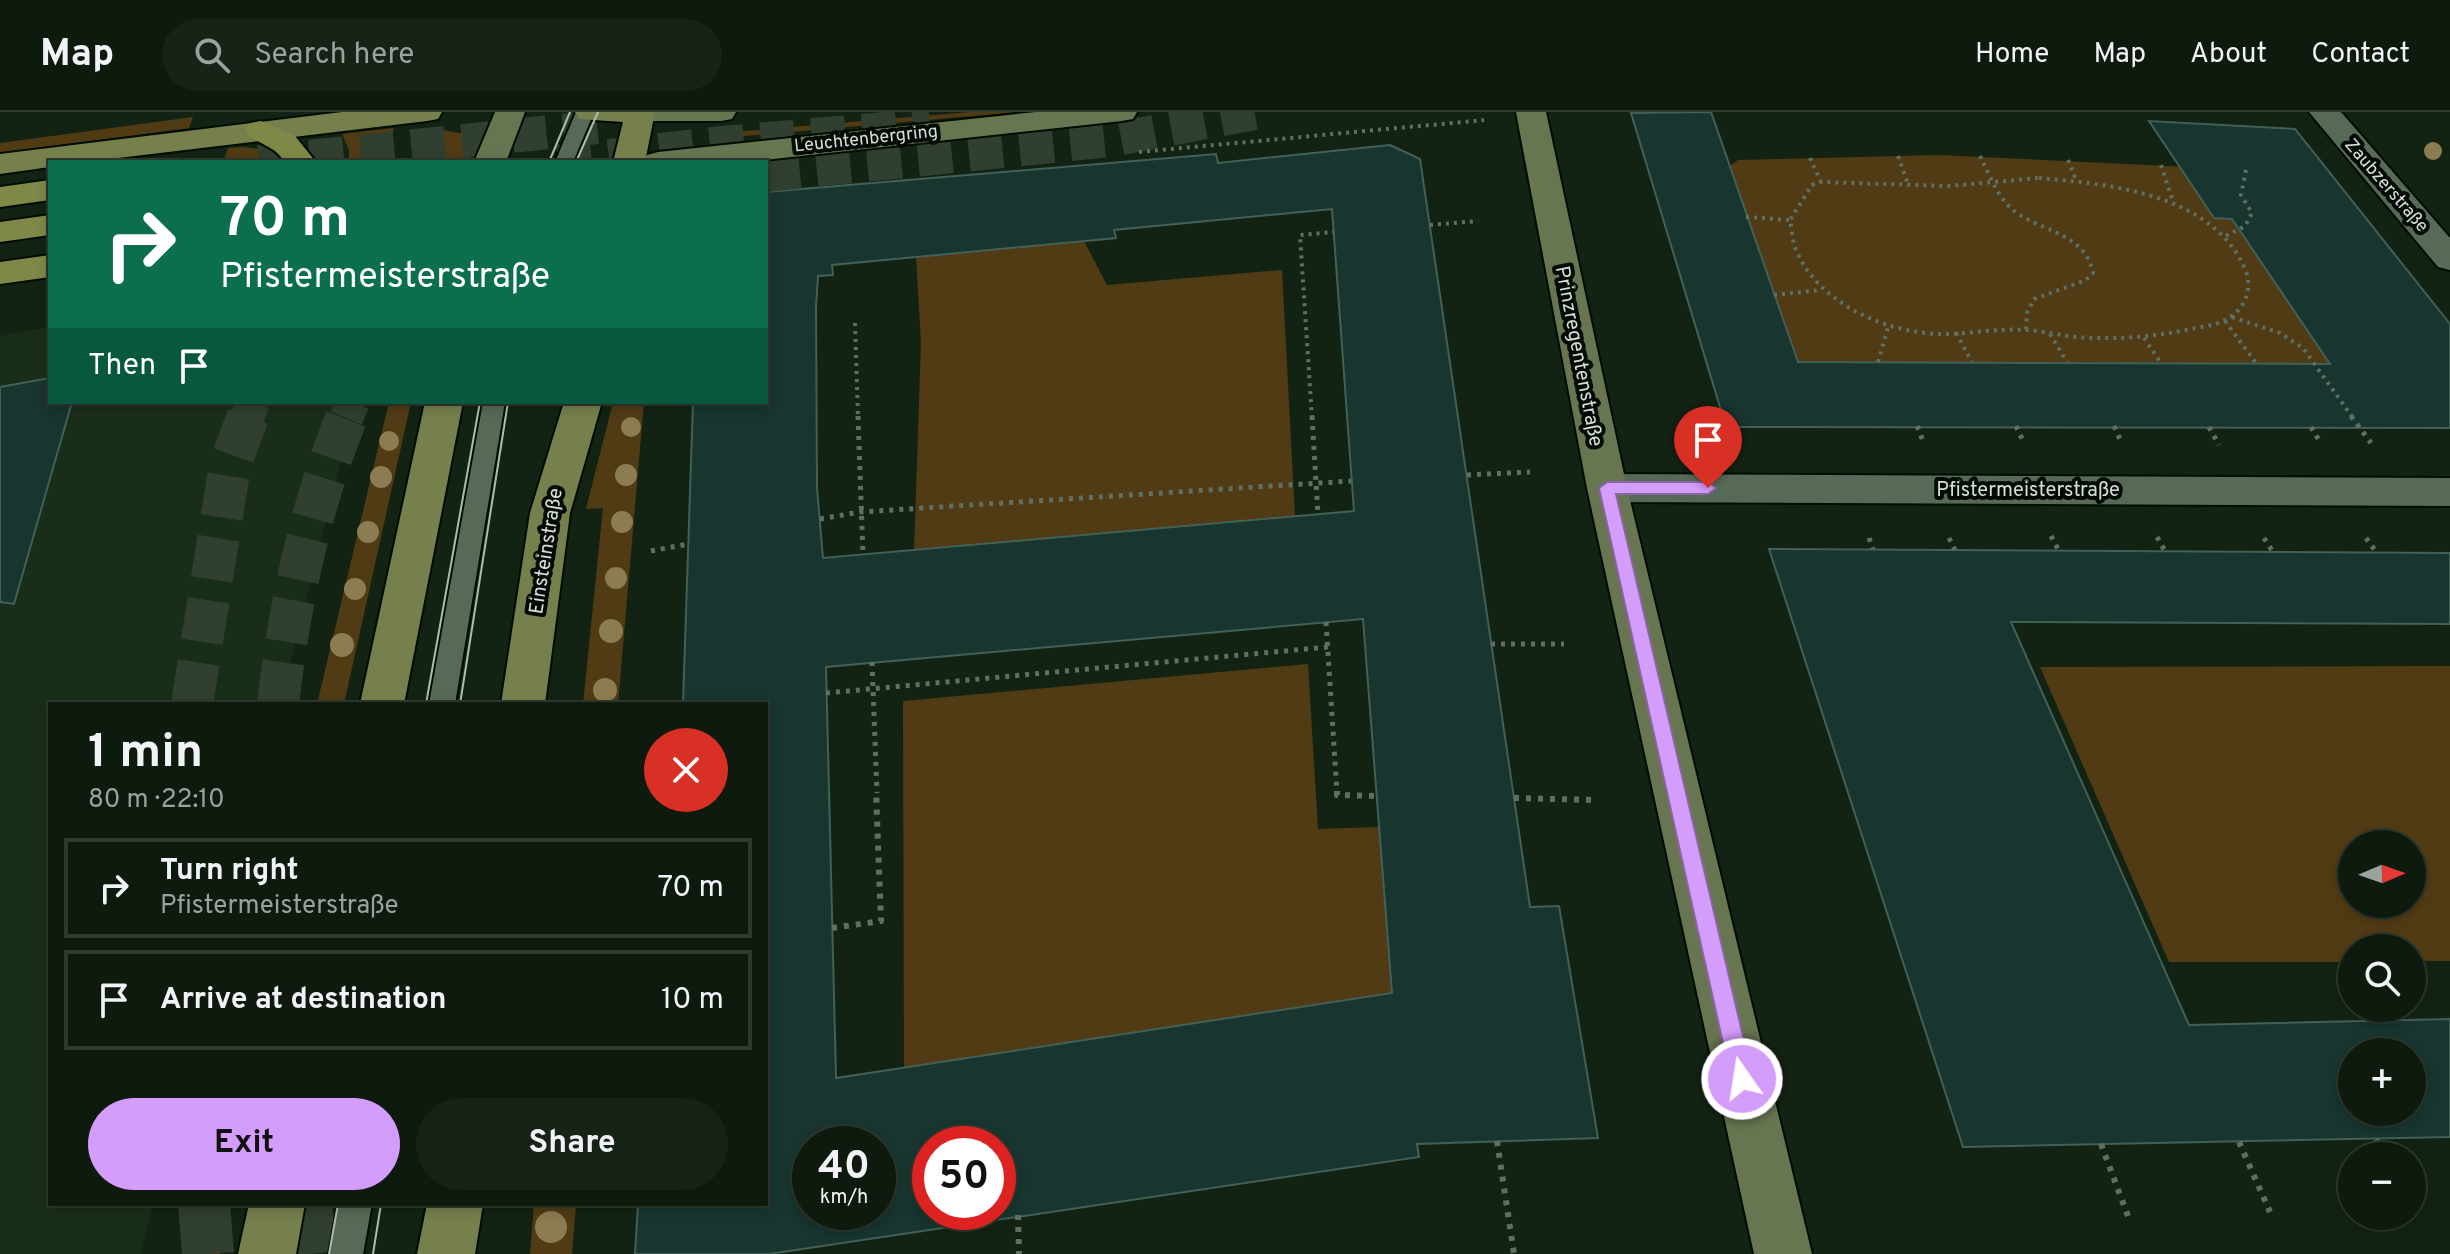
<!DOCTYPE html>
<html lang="en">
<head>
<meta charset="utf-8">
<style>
  body { margin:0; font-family:Overpass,sans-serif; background:#172317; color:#f1f3f6; height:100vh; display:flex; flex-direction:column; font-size:30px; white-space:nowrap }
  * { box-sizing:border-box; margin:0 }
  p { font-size:26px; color:#9ba19e }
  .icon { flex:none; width:44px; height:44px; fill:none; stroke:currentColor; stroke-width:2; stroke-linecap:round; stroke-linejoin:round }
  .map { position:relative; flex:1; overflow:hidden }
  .panel { position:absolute; left:48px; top:590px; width:720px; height:504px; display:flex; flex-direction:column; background:#0e1a0e; border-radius:0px; box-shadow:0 4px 12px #0003,0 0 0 2px #2e382e }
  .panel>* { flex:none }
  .top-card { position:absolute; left:48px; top:48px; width:720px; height:244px; border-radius:0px; box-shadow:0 4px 12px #0003,0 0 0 2px #2e382e; background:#0b6e4f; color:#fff; overflow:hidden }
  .needle { width:52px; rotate:88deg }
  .tools { position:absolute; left:2338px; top:718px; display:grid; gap:16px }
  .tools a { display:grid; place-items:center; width:88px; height:88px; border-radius:50%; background:#0e1a0e; box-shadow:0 4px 12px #0003,0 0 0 2px #2e382e; font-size:40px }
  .speed { position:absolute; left:792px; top:1014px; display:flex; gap:16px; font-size:40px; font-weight:700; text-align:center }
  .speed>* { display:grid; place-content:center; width:104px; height:104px; border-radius:50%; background:#0e1a0e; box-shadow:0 4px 12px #0003,0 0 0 2px #2e382e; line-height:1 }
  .speed small { font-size:20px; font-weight:400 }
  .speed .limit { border:12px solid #d22; background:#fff; color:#111 }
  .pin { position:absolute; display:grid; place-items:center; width:68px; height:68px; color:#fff; margin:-82px -34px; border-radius:50% 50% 50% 0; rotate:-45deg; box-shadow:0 0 8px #0007 }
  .pin .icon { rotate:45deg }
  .me { position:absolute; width:88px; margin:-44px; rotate:347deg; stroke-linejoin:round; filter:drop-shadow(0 0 6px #0008) }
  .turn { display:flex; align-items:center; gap:28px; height:168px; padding:0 40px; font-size:36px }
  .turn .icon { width:104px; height:104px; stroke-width:2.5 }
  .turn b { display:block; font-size:56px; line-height:68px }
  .then { display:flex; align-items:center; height:76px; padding:0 40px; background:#0003; gap:16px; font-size:30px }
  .round { display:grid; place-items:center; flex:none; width:84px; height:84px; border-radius:42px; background:#172317 }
  .overview { display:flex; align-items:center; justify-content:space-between; height:136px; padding:0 40px }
  h1 { font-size:48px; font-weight:700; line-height:60px }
  .button { display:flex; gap:16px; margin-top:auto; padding:16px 40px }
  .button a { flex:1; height:92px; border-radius:48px; background:#d49cfb; color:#111; font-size:32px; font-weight:700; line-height:92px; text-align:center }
  .button a+a { background:#172317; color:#f1f3f6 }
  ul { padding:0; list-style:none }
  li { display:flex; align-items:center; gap:24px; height:100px; margin:0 16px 12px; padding:0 24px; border:4px solid #2e382e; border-radius:0px }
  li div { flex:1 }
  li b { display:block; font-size:30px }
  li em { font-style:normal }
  header { display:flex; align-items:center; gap:48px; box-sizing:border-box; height:112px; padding:0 40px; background:#0e1a0e; border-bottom:2px solid #2e382e }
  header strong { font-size:38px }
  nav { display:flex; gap:44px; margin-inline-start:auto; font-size:28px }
  .search { width:560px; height:72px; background:#172317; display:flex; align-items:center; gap:20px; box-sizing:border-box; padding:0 28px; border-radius:44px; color:#9ba19e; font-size:30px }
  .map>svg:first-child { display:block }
  .built { fill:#192e19 }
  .green { fill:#513b14; fill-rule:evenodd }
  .building { fill:#18352f; stroke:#426058; stroke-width:2; fill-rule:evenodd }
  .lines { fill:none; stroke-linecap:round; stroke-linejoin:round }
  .trunk-tunnel-far2 { stroke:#303f30; stroke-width:34; stroke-dasharray:34 17; stroke-linecap:butt }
  .trunk-tunnel-far1 { stroke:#303f30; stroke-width:42; stroke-dasharray:42 21; stroke-linecap:butt }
  .trunk-tunnel { stroke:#303f30; stroke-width:52; stroke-dasharray:52 26; stroke-linecap:butt }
  .service-casing { stroke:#010c02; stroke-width:4 }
  .minor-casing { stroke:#010c02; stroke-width:4 }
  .secondary-casing { stroke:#010c02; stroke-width:4 }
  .primary-casing { stroke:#010c02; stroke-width:4 }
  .trunk-casing { stroke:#010c02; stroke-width:4 }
  .path-far2 { stroke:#616f61; stroke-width:4; stroke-dasharray:3 5; stroke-linecap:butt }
  .path-far1 { stroke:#616f61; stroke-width:5; stroke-dasharray:4 6; stroke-linecap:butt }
  .path { stroke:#616f61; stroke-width:6; stroke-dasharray:5 7; stroke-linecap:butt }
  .service { fill:#576a57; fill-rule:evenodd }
  .minor { fill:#576a57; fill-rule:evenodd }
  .secondary { fill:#677551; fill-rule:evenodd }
  .primary { fill:#76804c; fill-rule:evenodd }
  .trunk { fill:#808848; fill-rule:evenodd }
  .tram { stroke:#afbbaf; stroke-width:2 }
  .tree { fill:#8c7c51 }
  .route { fill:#d49cfb; stroke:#8a65a3; stroke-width:2 }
  .labels { text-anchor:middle; stroke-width:8; stroke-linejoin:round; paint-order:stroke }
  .far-street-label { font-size:18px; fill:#d5e0d5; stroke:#040a05 }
  .street-label { font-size:20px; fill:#d5e0d5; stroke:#040a05 }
</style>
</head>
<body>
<header>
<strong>Map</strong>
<div class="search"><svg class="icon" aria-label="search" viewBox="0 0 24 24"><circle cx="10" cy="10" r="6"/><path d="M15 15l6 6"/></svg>Search here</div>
<nav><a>Home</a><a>Map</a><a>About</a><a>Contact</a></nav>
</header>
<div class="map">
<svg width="2450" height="1142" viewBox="0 0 2450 1142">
  <rect width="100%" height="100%" fill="#132313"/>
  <polygon class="built" points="50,215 50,290 356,290 280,592 50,592 50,1092 153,1092 141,1142 0,1142 0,224"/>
  <g class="green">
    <polygon points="970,0 1018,0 721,26 722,21"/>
    <polygon points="193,5 189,16 0,41 0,31"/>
    <polygon points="394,16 384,50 349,50 349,38 342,22"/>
    <polygon points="438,17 474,24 475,34 468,50 426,50"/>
    <polygon points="242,35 268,38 284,50 223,50 228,36"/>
    <polygon points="1939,43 2252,58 2416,281 2326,282 2305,252 1798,250 1727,56 1738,48"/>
    <polygon points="1084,129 1107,173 1282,158 1295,405 914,439 921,231 916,145"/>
    <polygon points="389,290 411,290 344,592 317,592"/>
    <polygon points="613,290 644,290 618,592 583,592 603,396 586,397"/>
    <polygon points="1308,552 1318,717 1379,715 1392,881 904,956 903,589"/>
    <path d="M2450,554V849H2412V836H2352V850H2169L2040,555ZM2352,732H2412V792H2352Z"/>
    <polygon points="199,1092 231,1092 220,1142 187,1142"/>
    <polygon points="534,1092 576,1092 572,1142 530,1142"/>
  </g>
  <g class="building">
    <polygon points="1711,0 1798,250 2330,252 2232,107 2214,106 2149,9 2295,17 2450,212 2450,316 1726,315 1631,1"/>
    <path d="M1390,33L1420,47L1530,795L1559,794L1598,1026L1417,1032L1419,1045L769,1142H635L638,1092H766V592H683L693,290H766V80L1216,42L1218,51ZM1332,97L1354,399L823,446L817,376L816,195L818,164L833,163L832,153L1116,126L1114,118ZM1363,507L1392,881L836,966L826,555ZM810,1032H878V1100H810ZM930,1032H998V1100H930Z"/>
    <polygon points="50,266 50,290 72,290 14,492 0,490 0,275"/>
    <path d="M1769,437L2450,441V512L2011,510L2189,913L2450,907V1025L1963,1035ZM2352,940H2412V1000H2352Z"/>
  </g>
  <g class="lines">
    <g class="trunk-tunnel-far2">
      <polyline points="259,50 609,14"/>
      <polyline points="558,50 722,31 930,13"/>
      <polyline points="766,63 1111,28 1260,0"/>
      <polyline points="247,306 253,290"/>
      <polyline points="346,306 353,290"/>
    </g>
    <g class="trunk-tunnel-far1">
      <polyline points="192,592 230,353 248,304"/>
      <path d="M278,592C289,495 310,395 347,304"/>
    </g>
    <g class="trunk-tunnel">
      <polyline points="204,1092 208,1142"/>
      <polyline points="306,1092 311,1142"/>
    </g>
    <defs>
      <g id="service">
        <polygon points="576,0 594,0 573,50 555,50"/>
        <polygon points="483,290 505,290 455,592 429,592"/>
        <polygon points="338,1092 372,1092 363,1142 329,1142"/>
      </g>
      <g id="minor">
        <polygon points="2309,0 2341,0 2450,126 2450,158 2438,155"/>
        <polygon points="1607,362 2450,366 2450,394 1607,390 1593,386 1587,376 1593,366"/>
      </g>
      <g id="secondary">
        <polygon points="495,0 525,0 506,50 474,50"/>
        <polygon points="626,0 736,0 732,7 721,9 641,9 630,7"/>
        <polygon points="1036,0 1137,0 1133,7 1122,9 746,50 642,50 647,43 658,40"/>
        <polygon points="1516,0 1546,0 1627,376 1812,1142 1754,1142 1587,376"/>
      </g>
      <g id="primary">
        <polygon points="342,0 442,0 438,7 427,9 85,50 50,50 50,55 0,62 0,42"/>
        <polygon points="575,0 655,0 645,50 613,50 623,10 579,7"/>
        <polygon points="425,290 463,290 404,592 360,592"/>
        <polygon points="564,290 602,290 570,401 545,592 501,592 530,401"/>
        <polygon points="249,1092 305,1092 296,1142 238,1142"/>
        <polygon points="427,1092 483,1092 475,1142 417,1142"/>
      </g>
      <g id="trunk">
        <path d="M261,9L295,24L316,50H284C276,33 255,33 245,18L250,11Z"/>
        <polygon points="50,68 50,88 0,95 0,75"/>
        <polygon points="50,103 50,123 0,130 0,110"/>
        <polygon points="50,143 50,165 0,172 0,150"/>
      </g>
    </defs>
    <use href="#service" class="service-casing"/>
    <use href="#minor" class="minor-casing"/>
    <use href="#secondary" class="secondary-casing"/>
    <use href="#primary" class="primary-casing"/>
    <use href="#trunk" class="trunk-casing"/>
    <g class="path-far2">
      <polyline points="1139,40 1484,8"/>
      <polyline points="1898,44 1908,72"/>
      <path d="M1980,44C1989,62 1997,84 2013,98C2040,120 2085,120 2093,161L2086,168L2034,187L2027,201L2026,218"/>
      <polyline points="1810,46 1821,70"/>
      <polyline points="2068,48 2076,68"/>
      <polyline points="2161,53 2174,92"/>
      <path d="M2039,66C2111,72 2212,82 2245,157C2253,175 2246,195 2230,205C2220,212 2208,214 2196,216C2155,225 2116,228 2075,225C2059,223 2043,219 2027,218C1998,216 1970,222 1941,222C1886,221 1819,192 1796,138C1792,128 1792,118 1790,108L1812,73L1821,70L1948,74Z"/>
      <polyline points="1746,105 1790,108"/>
      <polyline points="1430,113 1478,109"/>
      <polyline points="2226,124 2245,114 2252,101 2241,83 2246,58"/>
      <polyline points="1774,183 1821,178"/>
      <polyline points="2232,205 2280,221 2303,236 2353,306"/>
      <polyline points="2225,209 2256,251"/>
      <polyline points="855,211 858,306"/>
      <polyline points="1956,221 1972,250"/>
      <polyline points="2050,222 2067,250"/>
      <polyline points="2144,226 2161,251"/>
      <polyline points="1878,250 1889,212"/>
      <polyline points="1312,306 1300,123 1334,120"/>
    </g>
    <g class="path-far1">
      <polyline points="858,304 863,443"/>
      <polyline points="1312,304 1318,403"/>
      <polyline points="2351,304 2371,331"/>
      <polyline points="1917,314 1923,329"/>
      <polyline points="2016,314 2024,331"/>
      <polyline points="2114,314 2122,332"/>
      <polyline points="2209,315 2219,333"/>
      <polyline points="2311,315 2320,330"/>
      <polyline points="1467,363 1530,360"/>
      <polyline points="820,407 860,400 1351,369"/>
      <polyline points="2051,424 2059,439"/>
      <polyline points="2157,425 2165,439"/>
      <polyline points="1869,426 1873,437"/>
      <polyline points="1949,426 1955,438"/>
      <polyline points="2264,426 2273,440"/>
      <polyline points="2366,426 2377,441"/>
      <polyline points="651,439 688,432"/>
      <polyline points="1326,510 1337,681"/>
      <polyline points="1491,532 1564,532"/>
      <polyline points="872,550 877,681"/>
      <polyline points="826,581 1328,535"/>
    </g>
    <g class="path">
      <polyline points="1337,679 1337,683 1377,684"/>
      <polyline points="1514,686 1595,688"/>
      <polyline points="832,816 881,809 876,679"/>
      <polyline points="2376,1027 2385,1044"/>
      <polyline points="1497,1029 1514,1142"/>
      <polyline points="2239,1030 2270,1100"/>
      <polyline points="2101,1032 2128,1104"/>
      <polyline points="1018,1103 1019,1142"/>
    </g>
    <use href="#service" class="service"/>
    <use href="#minor" class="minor"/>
    <use href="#secondary" class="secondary"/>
    <use href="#primary" class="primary"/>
    <use href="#trunk" class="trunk"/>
    <g class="tram">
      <polyline points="549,50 570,0"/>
      <polyline points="576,50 598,0"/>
      <polyline points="426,592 480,290"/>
      <polyline points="460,592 508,290"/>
      <polyline points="329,1142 338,1092"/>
      <polyline points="373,1142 381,1092"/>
    </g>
  </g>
  <g class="tree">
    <circle cx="2433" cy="39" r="9"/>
    <circle cx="631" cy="315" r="10"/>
    <circle cx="389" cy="329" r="10"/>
    <circle cx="626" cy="363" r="11"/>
    <circle cx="381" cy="365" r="11"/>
    <circle cx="622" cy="410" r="11"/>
    <circle cx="368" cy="420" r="11"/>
    <circle cx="616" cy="466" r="11"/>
    <circle cx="355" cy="477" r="11"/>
    <circle cx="611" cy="519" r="12"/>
    <circle cx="342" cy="533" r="12"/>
    <circle cx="605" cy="578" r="12"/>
    <circle cx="551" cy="1115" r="16"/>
  </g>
  <polygon class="route" points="1607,370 1708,370 1716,376 1708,382 1616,382 1753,967 1750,975 1742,978 1735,975 1731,967 1599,376"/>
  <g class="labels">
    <g class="far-street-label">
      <text transform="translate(866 26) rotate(-6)" y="6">Leuchtenbergring</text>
      <text transform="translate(2387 73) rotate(49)" y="6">Zaubzerstraße</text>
    </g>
    <g class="street-label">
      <text transform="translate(1580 244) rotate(79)" y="7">Prinzregentenstraße</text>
      <text x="2028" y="384">Pfistermeisterstraße</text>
      <text transform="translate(545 439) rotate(-81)" y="7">Einsteinstraße</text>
    </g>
  </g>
</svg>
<div class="tools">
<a><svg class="needle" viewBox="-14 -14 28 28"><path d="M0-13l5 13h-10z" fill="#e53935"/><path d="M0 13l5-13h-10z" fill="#9ba19e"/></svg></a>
<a><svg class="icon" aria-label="search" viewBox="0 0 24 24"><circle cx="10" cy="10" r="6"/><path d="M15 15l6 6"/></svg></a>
<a>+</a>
<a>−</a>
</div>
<div class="speed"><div>40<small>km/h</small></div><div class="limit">50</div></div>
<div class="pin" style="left:1708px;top:376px;background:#d93025"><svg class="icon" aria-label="arrive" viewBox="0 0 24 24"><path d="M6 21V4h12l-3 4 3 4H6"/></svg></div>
<svg class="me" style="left:1742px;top:967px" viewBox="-20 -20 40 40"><circle r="17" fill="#d49cfb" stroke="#fff" stroke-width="3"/><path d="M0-11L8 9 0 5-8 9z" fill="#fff"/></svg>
<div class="top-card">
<div class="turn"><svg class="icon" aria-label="right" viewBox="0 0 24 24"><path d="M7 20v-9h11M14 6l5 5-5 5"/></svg><div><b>70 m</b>Pfistermeisterstraße</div></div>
<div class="then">Then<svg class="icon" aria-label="arrive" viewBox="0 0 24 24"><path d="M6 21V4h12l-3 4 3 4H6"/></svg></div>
</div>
<section class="panel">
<div class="overview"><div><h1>1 min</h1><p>80 m · 22:10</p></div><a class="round" style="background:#d93025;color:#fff"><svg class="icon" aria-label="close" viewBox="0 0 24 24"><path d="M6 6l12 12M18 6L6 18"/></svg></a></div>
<ul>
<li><svg class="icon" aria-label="right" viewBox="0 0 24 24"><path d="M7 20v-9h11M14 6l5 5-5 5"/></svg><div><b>Turn right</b><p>Pfistermeisterstraße</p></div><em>70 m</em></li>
<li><svg class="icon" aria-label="arrive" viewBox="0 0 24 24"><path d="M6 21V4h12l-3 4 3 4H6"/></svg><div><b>Arrive at destination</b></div><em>10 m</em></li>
</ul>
<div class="button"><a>Exit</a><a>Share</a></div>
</section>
</div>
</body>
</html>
